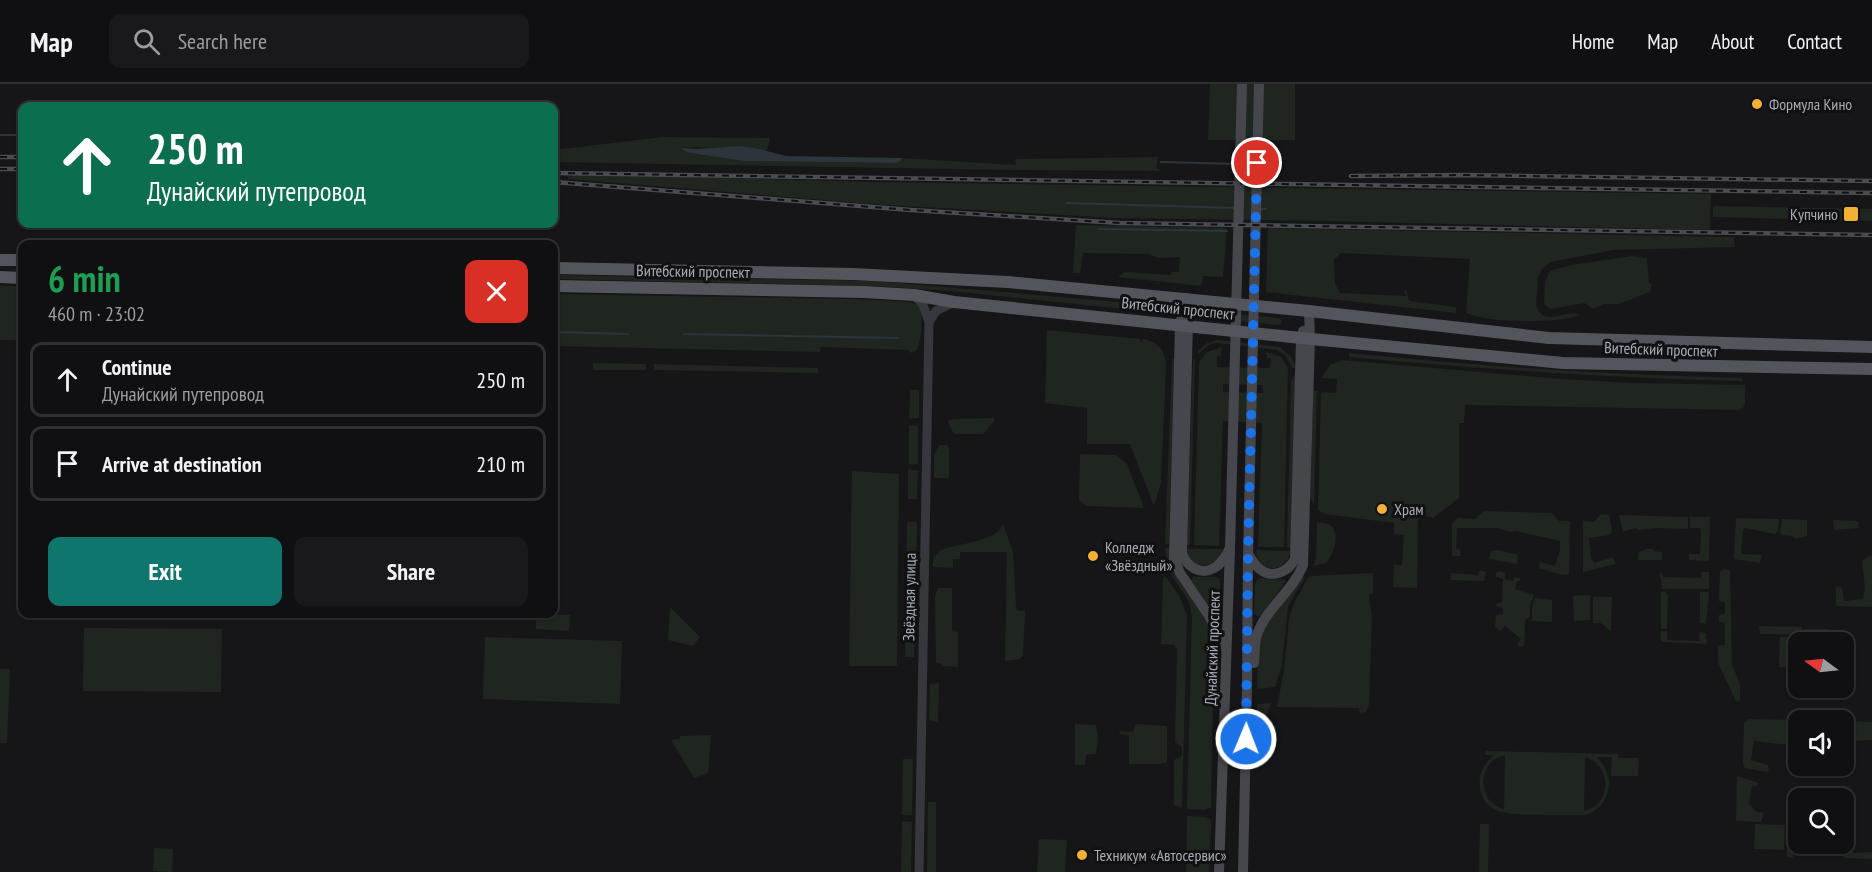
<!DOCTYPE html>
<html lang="en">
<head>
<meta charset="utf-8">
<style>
  body { margin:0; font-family:"PT Sans Narrow",sans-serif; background:#19191b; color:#f1f3f6; height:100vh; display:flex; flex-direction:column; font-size:22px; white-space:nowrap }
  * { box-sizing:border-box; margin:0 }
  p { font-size:20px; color:#9c9d9f }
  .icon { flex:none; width:33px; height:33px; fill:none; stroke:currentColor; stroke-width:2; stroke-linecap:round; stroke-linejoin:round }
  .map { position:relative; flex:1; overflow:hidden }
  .drawer { position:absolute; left:18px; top:156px; width:540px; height:378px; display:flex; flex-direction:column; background:#101012; border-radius:12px; box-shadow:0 2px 4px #0004,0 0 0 2px #303032 }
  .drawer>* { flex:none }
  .banner { position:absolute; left:18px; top:18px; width:540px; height:126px; border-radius:12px; box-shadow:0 2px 4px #0004,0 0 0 2px #303032; background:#0b6e4f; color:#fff; overflow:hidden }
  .needle { width:39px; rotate:285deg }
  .tools { position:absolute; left:1788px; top:548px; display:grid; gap:12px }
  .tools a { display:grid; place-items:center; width:66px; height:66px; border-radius:12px; background:#101012; box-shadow:0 2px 4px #0004,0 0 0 2px #303032; font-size:30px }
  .pin { position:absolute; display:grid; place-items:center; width:51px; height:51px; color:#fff; margin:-26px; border:3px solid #fff; border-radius:50%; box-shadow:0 2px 6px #0007 }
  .me { position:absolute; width:66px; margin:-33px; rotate:1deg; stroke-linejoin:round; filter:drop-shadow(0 0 4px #0008) }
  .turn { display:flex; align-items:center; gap:21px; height:126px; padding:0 30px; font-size:27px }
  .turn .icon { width:78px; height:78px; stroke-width:2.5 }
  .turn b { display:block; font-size:42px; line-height:51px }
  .round { display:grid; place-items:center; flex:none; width:63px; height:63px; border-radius:12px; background:#19191b }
  .overview { display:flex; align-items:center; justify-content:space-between; height:102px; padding:0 30px }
  h1 { font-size:36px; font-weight:600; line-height:45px; color:#1e9e55 }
  .primary-button { display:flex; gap:12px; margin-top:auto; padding:12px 30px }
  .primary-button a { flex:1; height:69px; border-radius:12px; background:#0f766e; color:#fff; font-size:24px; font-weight:600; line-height:69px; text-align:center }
  .primary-button a+a { background:#19191b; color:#f1f3f6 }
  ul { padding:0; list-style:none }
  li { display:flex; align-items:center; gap:18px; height:75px; margin:0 12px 9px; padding:0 18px; border:3px solid #303032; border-radius:12px }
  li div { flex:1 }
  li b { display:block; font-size:22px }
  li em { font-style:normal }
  header { display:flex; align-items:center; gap:36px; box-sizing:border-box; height:84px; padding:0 30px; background:#101012; border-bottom:2px solid #303032 }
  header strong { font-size:28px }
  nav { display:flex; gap:33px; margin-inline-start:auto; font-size:21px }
  .search { width:420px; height:54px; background:#19191b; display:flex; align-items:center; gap:15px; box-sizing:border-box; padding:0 21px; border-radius:12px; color:#9c9d9f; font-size:22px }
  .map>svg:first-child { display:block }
  .green { fill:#1e261f; fill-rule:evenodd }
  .water { fill:#2c353c }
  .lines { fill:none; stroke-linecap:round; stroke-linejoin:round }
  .stream { stroke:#2c353c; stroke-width:2 }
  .tertiary { stroke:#37383d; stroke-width:9 }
  .secondary { stroke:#45474d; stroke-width:10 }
  .primary { stroke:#53555c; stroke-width:12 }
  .rail-casing { stroke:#4a4c52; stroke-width:4.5 }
  .rail { stroke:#111113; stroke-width:2; stroke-dasharray:7; stroke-linecap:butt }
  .route { stroke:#1a73e8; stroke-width:10; stroke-dasharray:0 18 }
  .poi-dot { fill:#f2b134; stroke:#111113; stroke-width:2 }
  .labels { text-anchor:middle; stroke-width:6; stroke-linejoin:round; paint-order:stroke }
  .poi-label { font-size:16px; fill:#a8adb8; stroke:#111113; text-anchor:start }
  .street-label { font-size:16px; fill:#a8adb8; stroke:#111113 }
</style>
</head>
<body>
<header>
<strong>Map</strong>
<div class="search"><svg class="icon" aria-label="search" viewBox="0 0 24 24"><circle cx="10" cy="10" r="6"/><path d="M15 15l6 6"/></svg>Search here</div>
<nav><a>Home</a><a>Map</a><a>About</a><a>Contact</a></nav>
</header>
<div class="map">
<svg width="1872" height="788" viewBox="0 0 1872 788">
  <rect width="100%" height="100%" fill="#161618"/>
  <g class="green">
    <polygon points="1210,0 1295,0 1295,56 1208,56"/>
    <path d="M663,53L770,54L767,67C740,60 711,65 683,63L681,65L689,69L744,77L896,79L901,77V74L1016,81L1015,75L1158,73L1156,83L1162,87L1012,86L554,78V66Z"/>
    <polygon points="568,90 874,98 1711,110 1710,146 1325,137 1114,134 872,120 568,95"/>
    <polygon points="1713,122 1872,125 1872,137 1713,133"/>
    <polygon points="1076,141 1227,144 1223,193 1203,192 1201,202 1118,193 1125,188 1171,191 1171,188 1179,188 1180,173 1159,174 1148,170 1083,169 1080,189 1073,189"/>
    <path d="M1268,144L1723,153H1734L1735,163L1613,166L1551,178L1542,185L1538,193L1536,221L1538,227L1544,232L1551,233L1574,229L1579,231C1557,240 1488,239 1466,229L1470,175L1341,169L1334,176L1335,199L1340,209L1406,212L1404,207L1406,206L1409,217L1456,223V229L1266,208Z"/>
    <polygon points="1632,172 1647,174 1649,199 1652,200 1650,208 1619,220 1604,220 1593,225 1585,219 1550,225 1544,220 1545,198 1550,187 1571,181"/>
    <polygon points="554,191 873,197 1144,220 1143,227 951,207 872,202 554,195"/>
    <polygon points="0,202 22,202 22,252 18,252 17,256 0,256"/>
    <path d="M554,210L855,215L911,218C914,220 917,220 919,223C924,231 921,260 916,267L909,269V266L821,263L820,268L554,262Z"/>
    <polygon points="1215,228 1279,234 1282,238 1279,241 1216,235 1214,233"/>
    <path d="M1047,246L1140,255V257L1142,258L1143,255C1160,258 1166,269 1166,284L1161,399L1154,422L1130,360H1087V324L1045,319Z"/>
    <polygon points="1218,256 1280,263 1292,274 1296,284 1292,284 1285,271 1277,266 1217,259 1209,261 1199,269 1197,268 1207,259"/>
    <path d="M1222,263L1221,272L1217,273V283L1270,284L1271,274H1267L1266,268L1281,273L1288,284L1284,463H1258L1262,339L1223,337L1219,462L1194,461L1199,278L1207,268ZM1223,300L1262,301L1263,309L1223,308Z"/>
    <path d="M1349,269C1480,282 1610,291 1742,294L1743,297C1611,294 1480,285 1349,273Z"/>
    <polygon points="1193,274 1195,277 1190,461 1187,461"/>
    <polygon points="1172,275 1174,275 1169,460 1165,460"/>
    <polygon points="1342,276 1562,295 1631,299 1745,301 1745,319 1743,324 1738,326 1465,321 1464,339 1459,339 1459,414 1433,434 1423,431 1418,435 1417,504 1393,503 1394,481 1402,481 1404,451 1394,450 1394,439 1325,430 1318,426 1321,308 1336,309 1337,295 1321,294 1330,281"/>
    <polygon points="593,279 646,280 646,286 593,286"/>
    <polygon points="654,280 818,284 818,289 654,286"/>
    <polygon points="1294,291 1296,292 1291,464 1287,463 1291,298"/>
    <polygon points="910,306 919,306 919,334 909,335"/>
    <polygon points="1313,307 1317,307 1314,421 1310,413"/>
    <polygon points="994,334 994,337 983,350 954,350 948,338 949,336 953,335"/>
    <polygon points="909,341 918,342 918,380 909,381"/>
    <polygon points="939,361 947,361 949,364 949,394 934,394 934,371"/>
    <polygon points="1080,370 1116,371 1127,380 1144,424 1086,422 1079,416"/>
    <polygon points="908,385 918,387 917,415 908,415"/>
    <polygon points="852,387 899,390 897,582 849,582"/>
    <polygon points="1484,427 1552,429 1559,437 1570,437 1569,490 1562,491 1539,484 1540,478 1555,482 1560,466 1560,457 1516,447 1510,448 1498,444 1457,444 1456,465 1460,466 1461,472 1452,472 1452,439 1458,434 1475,435"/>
    <polygon points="1601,430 1609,431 1612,447 1610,451 1589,454 1591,473 1594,479 1613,473 1616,480 1583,488 1583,437 1594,438"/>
    <polygon points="1619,431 1688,433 1688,445 1656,444 1637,446 1636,444 1623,448"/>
    <path d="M1690,433H1710L1709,475L1707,477L1689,476V470H1700C1700,461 1702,453 1700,444H1690Z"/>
    <polygon points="1736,434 1779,435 1778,447 1775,450 1745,444 1743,446 1741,470 1762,471 1760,479 1734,475"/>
    <polygon points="1782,435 1807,436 1807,452 1795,455 1792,452 1781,451 1780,447"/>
    <polygon points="1833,436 1858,437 1859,444 1834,446"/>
    <polygon points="907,438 917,438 914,573 905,573"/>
    <path d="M1317,438C1322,439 1328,438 1331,442C1341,450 1333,471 1326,479L1313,482L1316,474Z"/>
    <path d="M1003,440L1013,468L1016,522L1017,526L1025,527L1023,572L1020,575L1005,577L1007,468H960V475H953V484L934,483L932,481L935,472L941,466C958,459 997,458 1003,440Z"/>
    <path d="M1165,464H1169C1171,501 1203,521 1214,555L1211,723L1205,726L1187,725L1192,533L1189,518L1170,489Z"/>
    <path d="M1187,465H1222L1217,477C1202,484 1190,483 1187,465Z"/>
    <polygon points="1653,465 1654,467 1662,468 1662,476 1638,476 1638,469 1646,465"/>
    <path d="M1256,466L1291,467C1286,490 1258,490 1256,466Z"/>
    <polygon points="1498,466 1518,471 1517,480 1489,475 1491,467"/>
    <polygon points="1872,472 1872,523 1836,522 1836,502 1842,504 1844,517 1863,515 1865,504 1862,477 1867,473"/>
    <polygon points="1723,485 1730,486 1732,581 1740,600 1740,618 1736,617 1718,579 1718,562 1725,561 1725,539 1719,538 1719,531 1725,530 1725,518 1719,517 1720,488"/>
    <polygon points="1480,486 1486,488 1484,497 1450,496 1451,489 1478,491"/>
    <polygon points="1499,487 1505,489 1505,495 1513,497 1514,493 1520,494 1520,497 1517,497 1515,505 1534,511 1530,522 1530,533 1525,536 1524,562 1521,563 1517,561 1521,555 1505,542 1500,547 1495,542 1496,531 1503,530 1503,524 1495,522 1497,519 1502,519 1503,495 1496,493 1496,489"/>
    <polygon points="1661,487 1663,493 1701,494 1702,488 1709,488 1709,505 1662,505 1661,494 1659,494"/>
    <polygon points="1373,489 1373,509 1369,511 1372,533 1369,621 1366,628 1360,629 1359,624 1277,623 1284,586 1289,534 1296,515 1308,494 1311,492"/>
    <polygon points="1165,492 1179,511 1187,531 1182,724 1174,721 1174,676 1182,672 1182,663 1175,658 1177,566 1174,561 1161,560 1163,494"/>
    <path d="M1194,492C1203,495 1213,490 1220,495V529L1219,531H1214L1190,497Z"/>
    <polygon points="1306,492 1288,522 1282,581 1275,603 1257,605 1258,561 1268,537 1302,494"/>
    <polygon points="1261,494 1273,496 1282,495 1286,497 1261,532 1258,533 1254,529 1255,500 1257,496"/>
    <polygon points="938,504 952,504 952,547 958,548 958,583 942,582 942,580 936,579 935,512"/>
    <polygon points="1665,507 1668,511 1667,545 1661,545 1661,508"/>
    <polygon points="1699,508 1707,508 1709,509 1706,540 1700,539 1700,509"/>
    <polygon points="1590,511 1590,536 1574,537 1573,512"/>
    <polygon points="1593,513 1612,513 1611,548 1601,539 1593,539"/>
    <polygon points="1535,514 1552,516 1552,538 1532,537 1532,522"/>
    <polygon points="670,523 700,553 693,562 668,556"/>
    <polygon points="536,530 570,531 569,547 536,545"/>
    <polygon points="1759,542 1802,543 1802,550 1760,550"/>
    <polygon points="84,544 222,545 221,608 83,607"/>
    <polygon points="1804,545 1829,545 1831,558 1804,558"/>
    <polygon points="1661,547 1667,547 1667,556 1699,557 1700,548 1706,549 1707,558 1705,560 1663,558 1660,555"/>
    <polygon points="485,553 622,557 620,620 483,615"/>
    <polygon points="1780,553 1802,554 1802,558 1798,558 1798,584 1779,583"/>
    <polygon points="0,585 10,585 7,659 0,659"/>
    <polygon points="939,599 938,638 929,636 930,600"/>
    <polygon points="1271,619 1255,669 1257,620"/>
    <polygon points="1749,635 1798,636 1798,662 1754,657 1751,676 1768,681 1769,686 1767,688 1745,684 1743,680 1744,639"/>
    <polygon points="1844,637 1872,638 1872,656 1844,657"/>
    <polygon points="1075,640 1096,641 1098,656 1096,670 1086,671 1085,681 1075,681"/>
    <polygon points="1136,640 1167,642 1167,678 1160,680 1129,680 1129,651 1119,650 1120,647 1133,648"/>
    <polygon points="711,651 708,689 694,694 671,656 680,655 680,652"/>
    <path d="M1486,667L1619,670L1617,674H1639L1638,692H1611L1612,673H1597C1599,676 1603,680 1605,684C1615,702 1605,726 1585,731C1567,731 1508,733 1496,726C1487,722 1482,714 1480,704C1478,691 1484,679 1494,671H1485ZM1505,671L1504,725H1503C1476,717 1477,677 1505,671ZM1585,673C1612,681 1613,720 1584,727Z"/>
    <polygon points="903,675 913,675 912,731 902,731"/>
    <polygon points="1737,692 1759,699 1757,702 1752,702 1749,720 1755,727 1764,729 1761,738 1736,737"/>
    <polygon points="928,718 936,718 936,788 927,788"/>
    <polygon points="1187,732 1205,733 1211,736 1209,788 1186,788"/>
    <polygon points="1798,732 1798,735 1793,736 1793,774 1787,773 1787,740"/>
    <polygon points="902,737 912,738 911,788 901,788"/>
    <polygon points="1480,740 1489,740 1488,788 1479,788"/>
    <polygon points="1755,740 1785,741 1784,766 1754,765"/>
    <polygon points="1844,754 1851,756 1853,769 1872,768 1872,764 1872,775 1844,774 1842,759"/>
    <polygon points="1039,755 1067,756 1065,788 1037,788"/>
    <polygon points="154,764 173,765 172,788 153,787"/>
  </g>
  <polygon class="water" points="739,62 755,64 786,72 901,74 901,77 896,79 744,77 689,69 681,65 683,64 697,65"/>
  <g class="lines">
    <g class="stream">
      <polyline points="0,51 22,51"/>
      <polyline points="1161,78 1237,80"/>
      <polyline points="1242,81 1255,81"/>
      <polyline points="1260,81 1280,82"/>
      <polyline points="1067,119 1235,124"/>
      <polyline points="1258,125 1266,125"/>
      <polyline points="1099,145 1227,147"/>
      <polyline points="554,248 628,250"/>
      <polyline points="684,250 898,254"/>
    </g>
    <g class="tertiary">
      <polyline points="914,211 923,221 929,238 919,788"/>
      <polyline points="929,238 936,227 954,218"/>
    </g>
    <g class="secondary">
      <polyline points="1186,214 1180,241 1174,474 1180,489 1209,532 1225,563"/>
      <path d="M1188,237L1182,469C1186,482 1200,492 1214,484C1222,480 1226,471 1230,464"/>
      <path d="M1248,470C1252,476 1255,482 1261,486C1273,495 1289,487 1295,475L1301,254L1303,247"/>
      <path d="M1254,579C1255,570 1254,560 1257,551C1266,524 1293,507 1303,481L1310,255L1309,227"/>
      <polyline points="1219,788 1230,464 1242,0"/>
      <polyline points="1243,788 1247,602 1248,470 1259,0"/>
    </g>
    <g class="primary">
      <polyline points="0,176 22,176"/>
      <polyline points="554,184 853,190 1008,198 1309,227 1549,254 1872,263"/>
      <polyline points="0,193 22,194"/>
      <polyline points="554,202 864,208 914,211 954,218 1301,254 1563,279 1872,285"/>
    </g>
    <defs>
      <g id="rail">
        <polyline points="0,73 22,73"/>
        <polyline points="0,85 22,85"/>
        <polyline points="554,89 1872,109"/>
        <polyline points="1351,92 1463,91 1872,97"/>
        <polyline points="554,98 911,126 1120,139 1872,151"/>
      </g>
    </defs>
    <use href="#rail" class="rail-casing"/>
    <use href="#rail" class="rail"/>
  </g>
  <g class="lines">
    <polyline class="route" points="1246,655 1248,470 1257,79"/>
  </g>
  <g class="poi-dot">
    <circle cx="1757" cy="20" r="6"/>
    <rect x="1843" y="122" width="16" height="16" rx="3"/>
    <circle cx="1382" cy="425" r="6"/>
    <circle cx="1093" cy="472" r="6"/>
    <circle cx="1082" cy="771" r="6"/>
  </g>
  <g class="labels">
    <g class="poi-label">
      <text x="1769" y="26">Формула Кино</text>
      <text x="1838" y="136" text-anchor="end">Купчино</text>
      <text x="1394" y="431">Храм</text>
      <text x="1105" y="469">Колледж<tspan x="1105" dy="18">«Звёздный»</tspan></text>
      <text x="1094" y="777">Техникум «Автосервис»</text>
    </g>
    <g class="street-label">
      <text transform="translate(693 187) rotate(1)" y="6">Витебский проспект</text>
      <text transform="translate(1178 224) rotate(6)" y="6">Витебский проспект</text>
      <text transform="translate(1661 265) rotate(2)" y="6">Витебский проспект</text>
      <text transform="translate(909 513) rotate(-89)" y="6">Звёздная улица</text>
      <text transform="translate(1212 564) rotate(-88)" y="6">Дунайский проспект</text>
    </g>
  </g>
</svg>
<div class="tools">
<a><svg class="needle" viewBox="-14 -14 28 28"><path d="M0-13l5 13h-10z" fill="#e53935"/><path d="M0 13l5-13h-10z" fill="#9c9d9f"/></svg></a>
<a><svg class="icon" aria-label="sound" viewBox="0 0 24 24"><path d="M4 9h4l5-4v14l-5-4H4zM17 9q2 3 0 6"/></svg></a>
<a><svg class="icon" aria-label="search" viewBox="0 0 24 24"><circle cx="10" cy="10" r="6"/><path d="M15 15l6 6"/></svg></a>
</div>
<div class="pin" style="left:1257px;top:79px;background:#d93025"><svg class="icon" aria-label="arrive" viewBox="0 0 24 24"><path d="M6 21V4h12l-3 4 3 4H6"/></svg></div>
<svg class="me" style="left:1246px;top:655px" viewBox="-20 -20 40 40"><circle r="17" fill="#1a73e8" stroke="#fff" stroke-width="3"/><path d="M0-11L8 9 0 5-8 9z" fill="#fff"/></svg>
<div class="banner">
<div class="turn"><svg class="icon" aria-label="ahead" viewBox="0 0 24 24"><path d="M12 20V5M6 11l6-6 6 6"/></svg><div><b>250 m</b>Дунайский путепровод</div></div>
</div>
<section class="drawer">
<div class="overview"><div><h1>6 min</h1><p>460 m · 23:02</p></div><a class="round" style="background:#d93025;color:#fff"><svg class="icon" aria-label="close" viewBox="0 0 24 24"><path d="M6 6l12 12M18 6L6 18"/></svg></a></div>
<ul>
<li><svg class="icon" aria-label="ahead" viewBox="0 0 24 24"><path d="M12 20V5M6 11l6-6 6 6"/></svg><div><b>Continue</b><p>Дунайский путепровод</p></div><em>250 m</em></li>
<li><svg class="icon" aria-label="arrive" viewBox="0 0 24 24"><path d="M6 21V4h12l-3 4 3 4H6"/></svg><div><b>Arrive at destination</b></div><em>210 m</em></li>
</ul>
<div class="primary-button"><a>Exit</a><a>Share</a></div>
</section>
</div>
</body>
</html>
